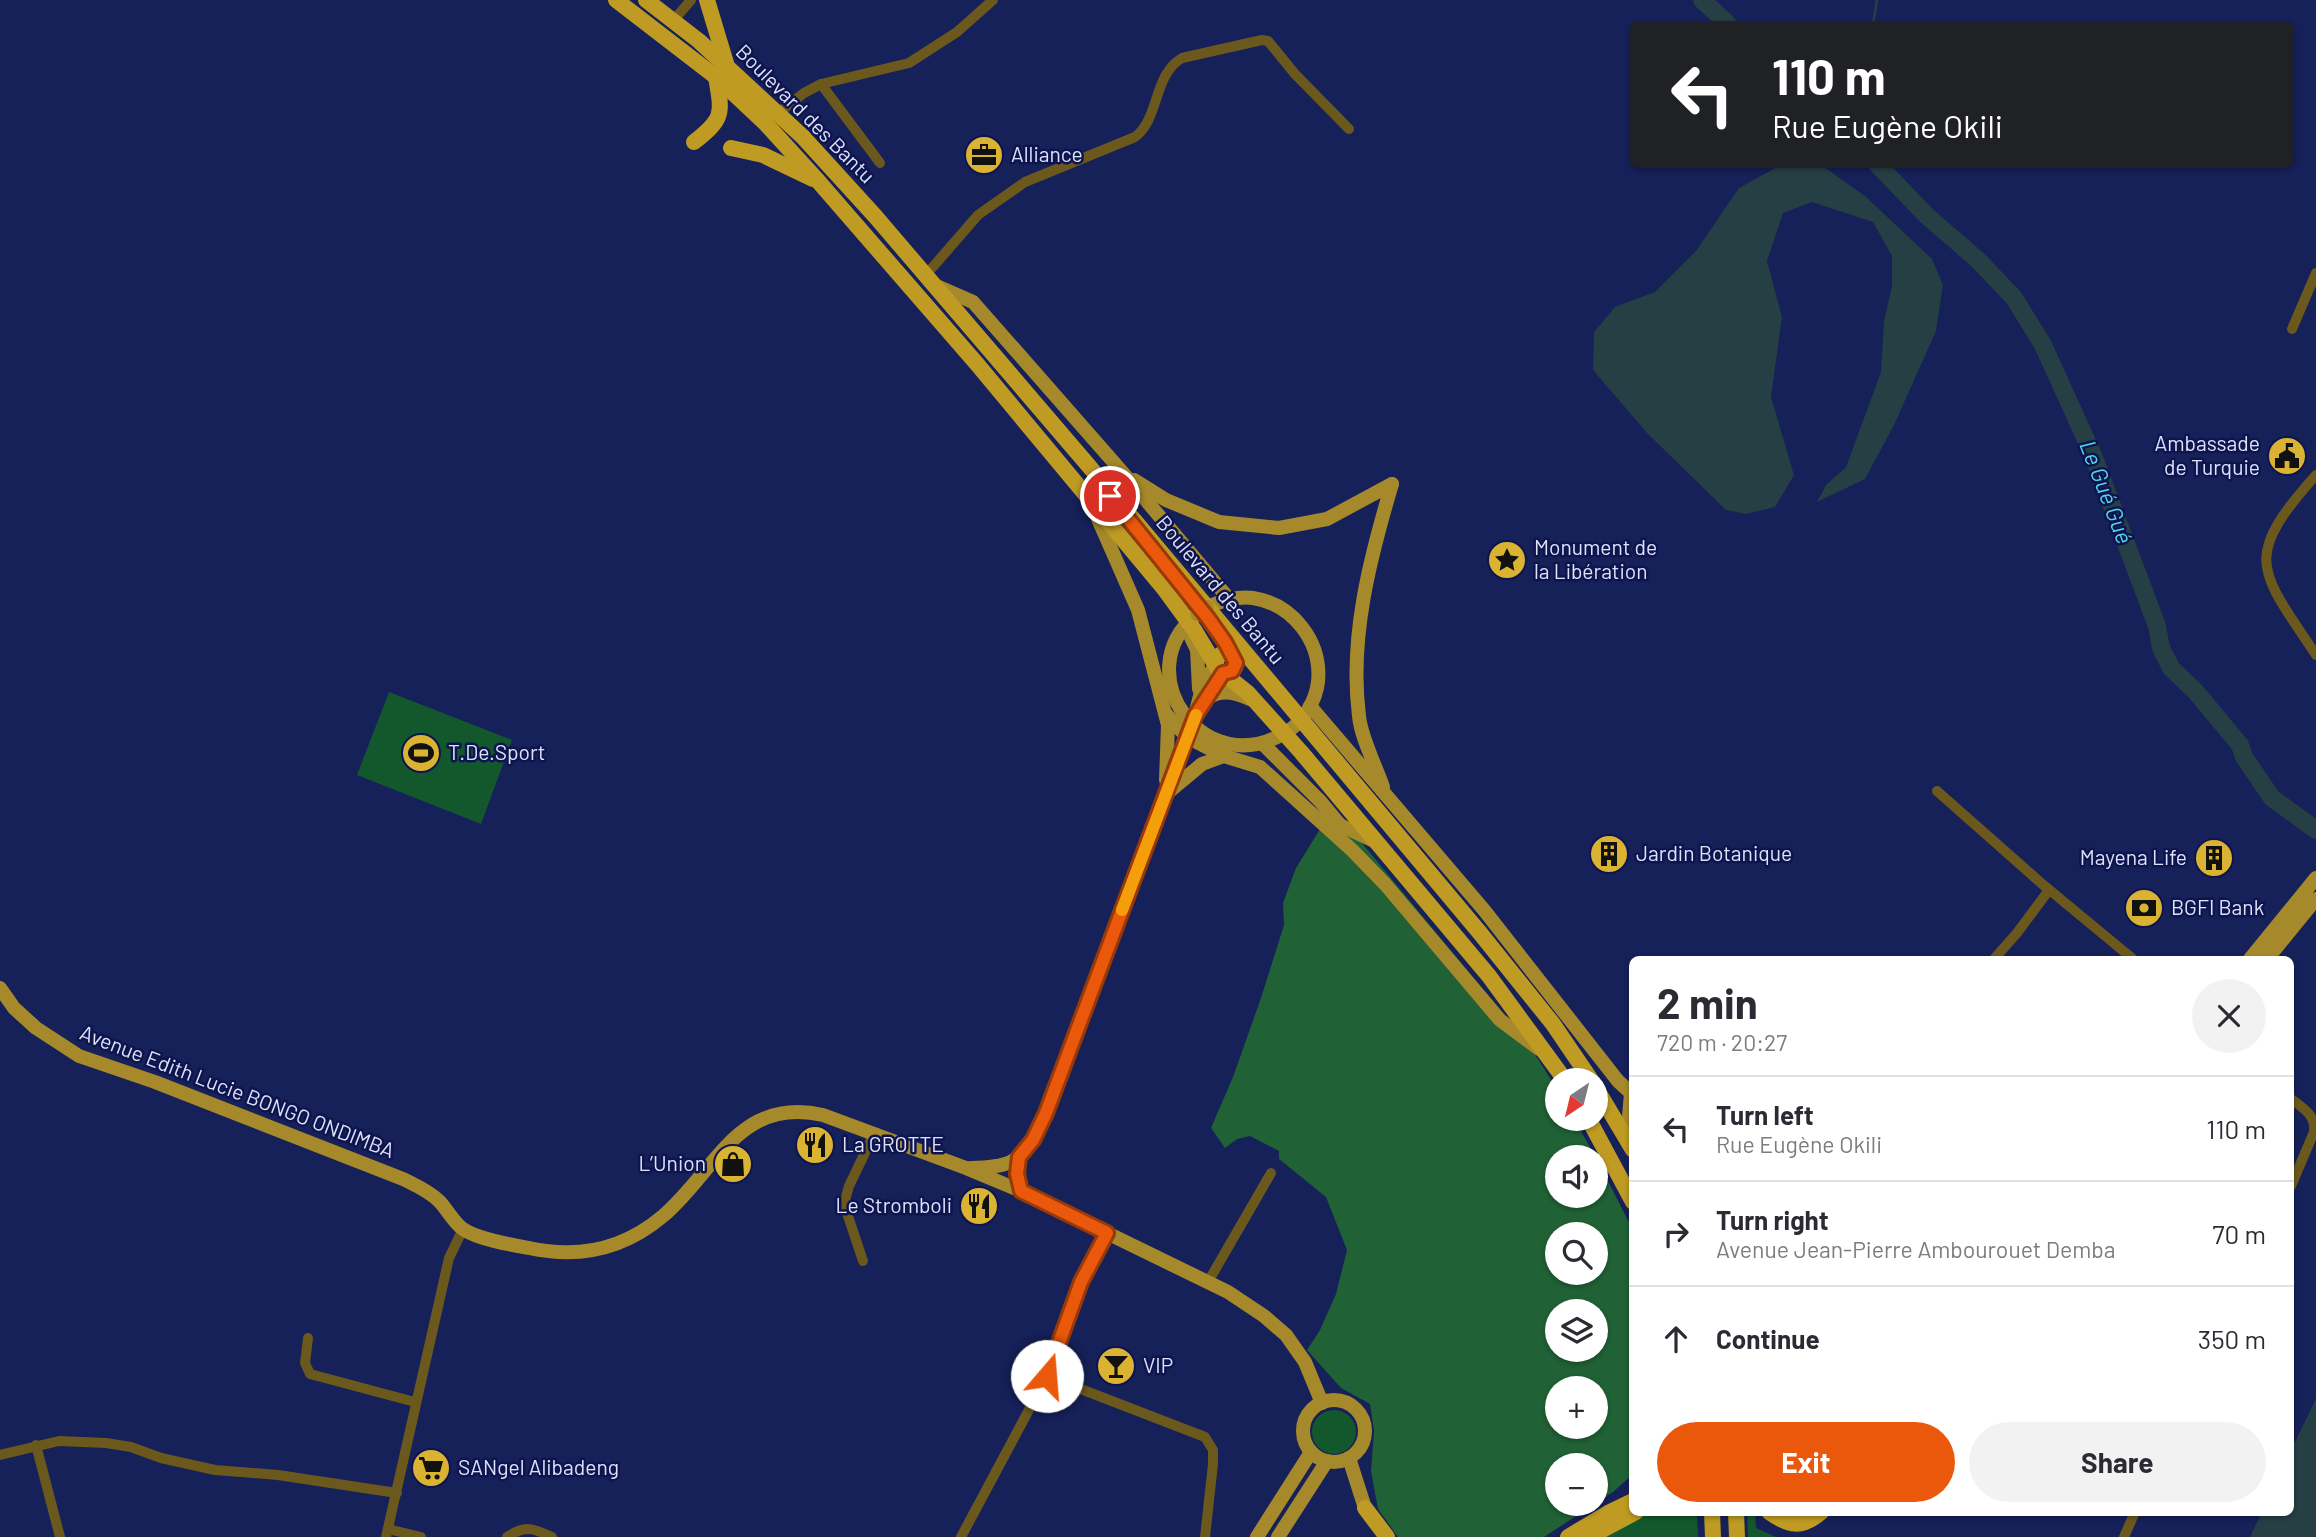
<!DOCTYPE html>
<html lang="en">
<head>
<meta charset="utf-8">
<style>
  body { margin:0; font-family:Barlow,sans-serif; background:#f2f2f3; color:#2b2b33; height:100vh; display:flex; flex-direction:column; font-size:26px; white-space:nowrap }
  * { box-sizing:border-box; margin:0 }
  p { font-size:23px; color:#7c7c81 }
  .icon { flex:none; width:38px; height:38px; fill:none; stroke:currentColor; stroke-width:2; stroke-linecap:round; stroke-linejoin:round }
  .map { position:relative; flex:1; overflow:hidden }
  .drawer { position:absolute; left:1629px; top:956px; width:665px; height:560px; display:flex; flex-direction:column; background:#fff; border-radius:10px; box-shadow:0 2px 5px #0004 }
  .drawer>* { flex:none }
  .banner { position:absolute; left:1629px; top:21px; width:665px; height:147px; border-radius:10px; box-shadow:0 2px 5px #0004; background:#202124; color:#fff; overflow:hidden }
  .needle { width:46px; rotate:215deg }
  .controls { position:absolute; left:1545px; top:1068px; display:grid; gap:14px }
  .controls a { display:grid; place-items:center; width:63px; height:63px; border-radius:50%; background:#fff; box-shadow:0 2px 5px #0004; font-size:35px }
  .pin { position:absolute; display:grid; place-items:center; width:60px; height:60px; color:#fff; margin:-30px; border:4px solid #fff; border-radius:50%; box-shadow:0 2px 7px #0007 }
  .me { position:absolute; width:77px; margin:-38px; rotate:18deg; stroke-linejoin:round; filter:drop-shadow(0 0 5px #0008) }
  .turn { display:flex; align-items:center; gap:24px; height:147px; padding:0 28px; font-size:32px }
  .turn .icon { width:91px; height:91px; stroke-width:2.5 }
  .turn b { display:block; font-size:49px; line-height:60px }
  .round { display:grid; place-items:center; flex:none; width:74px; height:74px; border-radius:37px; background:#f2f2f3 }
  .head { display:flex; align-items:center; justify-content:space-between; height:119px; padding:0 28px }
  h1 { font-size:42px; font-weight:700; line-height:52px }
  .button { display:flex; gap:14px; margin-top:auto; padding:14px 28px }
  .button a { flex:1; height:80px; border-radius:42px; background:#ea580c; color:#fff; font-size:28px; font-weight:700; line-height:80px; text-align:center }
  .button a+a { background:#f2f2f3; color:#2b2b33 }
  ul { padding:0; list-style:none }
  li { display:flex; align-items:center; gap:21px; height:105px; padding:0 28px; border-top:2px solid #e1e1e2 }
  li div { flex:1 }
  li b { display:block; font-size:26px }
  li em { font-style:normal }
  .map>svg:first-child { display:block }
  .green { fill:#13582c }
  .forest { fill:#206135; fill-rule:evenodd }
  .water { fill:#253f44 }
  .lines { fill:none; stroke-linecap:round; stroke-linejoin:round }
  .stream { stroke:#253f44; stroke-width:2.5 }
  .river { stroke:#253f44; stroke-width:18 }
  .minor { stroke:#6b581c; stroke-width:10 }
  .major { stroke:#a6892b; stroke-width:14 }
  .highway { stroke:#bf9b23; stroke-width:16 }
  .major-bridge { stroke:#a6892b; stroke-width:14 }
  .route-casing { stroke:#983908; stroke-width:18 }
  .route { stroke:#ea580c; stroke-width:12 }
  .slow { stroke:#f59e0b; stroke-width:12 }
  .labels { text-anchor:middle; stroke-width:5; stroke-linejoin:round; paint-order:stroke }
  .street-label { font-size:21px; fill:#dce3f9; stroke:#0e154e }
  .poi-label { font-size:21px; fill:#dce3f9; stroke:#0e154e; text-anchor:start }
  .water-label { font-size:23px; font-style:italic; fill:#51d5ea; stroke:#0e154e }
</style>
</head>
<body>
<div class="map">
<svg width="2316" height="1537" viewBox="0 0 2316 1537">
  <rect width="100%" height="100%" fill="#162059"/>
  <g class="green">
    <polygon points="389,692 512,740 481,824 357,775"/>
    <circle cx="1334" cy="1432" r="22"/>
    <polygon points="1647,1512 1697,1512 1698,1537 1597,1537"/>
    <polygon points="1747,1512 1755,1512 1756,1528 1776,1537 1748,1537"/>
  </g>
  <path class="forest" d="M1333,808L1529,1045L1557,1089L1558,1118H1573L1596,1157H1558V1195H1596V1158L1633,1230V1474L1613,1492L1544,1537H1398L1378,1509L1371,1471L1374,1431L1370,1404L1341,1388L1307,1350L1320,1330L1336,1294L1347,1250L1326,1197L1279,1159V1151L1250,1136L1237,1139L1225,1148L1211,1128L1233,1077L1261,998L1284,925L1283,903L1296,868ZM1558,1234H1596V1272H1558ZM1558,1311H1596V1349H1558ZM1558,1388H1596V1426H1558ZM1558,1465H1596V1503H1558Z"/>
  <g class="water">
    <polygon points="1781,165 1821,165 1865,196 1932,259 1943,285 1936,331 1894,425 1865,479 1817,502 1826,485 1846,467 1881,372 1884,321 1892,286 1892,256 1873,222 1812,202 1783,213 1767,261 1782,317 1771,397 1794,475 1775,507 1746,514 1726,510 1647,433 1593,370 1594,332 1615,307 1655,292 1696,251 1739,188"/>
    <polygon points="2316,1399 2316,1537 2250,1537 2262,1512 2291,1512 2291,1450"/>
  </g>
  <g class="lines">
    <polyline class="stream" points="1873,24 1877,0"/>
    <g class="river">
      <polyline points="1702,0 1728,24"/>
      <polyline points="1877,164 1927,216 1978,260 2014,298 2043,345 2093,455 2157,626 2161,648 2171,668 2196,692 2240,745 2244,757 2272,798 2316,830"/>
    </g>
    <g class="minor">
      <polyline points="673,21 691,0"/>
      <polyline points="821,84 880,163"/>
      <polyline points="778,113 804,93 821,84 909,63 957,32 993,0"/>
      <path d="M924,273L932,268L978,215L1025,182L1135,137C1160,118 1153,75 1182,58L1262,40L1268,41L1295,74L1349,129"/>
      <polyline points="2292,329 2316,273"/>
      <path d="M2316,475C2241,559 2259,569 2316,655"/>
      <polyline points="1937,791 2049,890 2017,933 1994,959"/>
      <polyline points="2046,887 2133,959"/>
      <path d="M2291,1099C2303,1108 2316,1115 2314,1132L2291,1186"/>
      <polyline points="863,1261 844,1204 849,1186 874,1134"/>
      <polyline points="1208,1282 1271,1173"/>
      <polyline points="308,1338 305,1363 310,1374 415,1402"/>
      <polyline points="1047,1376 1205,1437 1213,1450 1213,1464 1205,1537"/>
      <polyline points="36,1445 60,1537"/>
      <polyline points="0,1455 59,1441 106,1443 131,1447 161,1458 215,1470 278,1475 397,1493"/>
      <polyline points="388,1529 421,1537"/>
      <polyline points="386,1537 449,1258 463,1229"/>
      <path d="M507,1537C525,1525 533,1528 552,1537"/>
      <polyline points="961,1537 1047,1376 1081,1282 1107,1233"/>
      <polyline points="2124,1537 2135,1512"/>
    </g>
    <g class="major">
      <polyline points="934,285 973,302 1124,474 1229,599"/>
      <polyline points="1134,480 1166,500 1219,522 1279,528 1327,519 1392,484"/>
      <polyline points="1095,512 1138,610 1168,725 1166,780"/>
      <path d="M1196,615C1126,673 1205,785 1288,731C1304,721 1316,700 1318,682C1322,642 1293,604 1253,598C1237,596 1222,601 1207,607"/>
      <polyline points="1188,631 1197,650 1199,689"/>
      <path d="M1206,699C1221,689 1234,692 1250,699"/>
      <polyline points="1310,706 1484,910 1618,1081 1631,1093 1627,1140"/>
      <polyline points="1165,713 1187,737 1224,756"/>
      <polyline points="1262,743 1320,801 1340,825 1376,842"/>
      <path d="M1383,787C1376,766 1361,738 1359,716C1349,638 1370,558 1392,484"/>
      <polyline points="1166,794 1202,764 1224,756 1260,767 1352,850 1385,884 1500,1020 1539,1049"/>
      <polyline points="2250,959 2316,878"/>
      <polyline points="2267,959 2316,899"/>
      <path d="M0,988L14,1008L36,1028L79,1056L155,1082L403,1179C415,1185 429,1191 439,1201C447,1209 454,1223 463,1229C477,1239 512,1245 529,1248C579,1259 624,1249 663,1216C716,1171 738,1096 823,1115L966,1168L1021,1191L1228,1292L1264,1316L1286,1335L1305,1362L1322,1403"/>
      <polyline points="1019,1157 1017,1174 1021,1191"/>
      <path d="M971,1168C1005,1167 1020,1165 1038,1132L1192,724C1200,703 1199,683 1216,666"/>
      <circle cx="1334" cy="1431" r="31"/>
      <polyline points="1349,1458 1365,1508"/>
      <polyline points="1257,1537 1311,1452"/>
      <polyline points="1278,1537 1327,1461"/>
    </g>
    <g class="highway">
      <polyline points="616,0 716,77 766,124 818,181 977,364 1165,590 1195,631 1216,666"/>
      <polyline points="646,0 699,41 803,137 875,216 1088,465 1480,933 1553,1024 1591,1080"/>
      <polyline points="707,0 726,63"/>
      <path d="M694,142C725,118 722,113 716,77"/>
      <polyline points="731,148 763,155 813,179"/>
      <circle cx="1226" cy="663" r="10"/>
      <polyline points="1223,673 1248,693 1301,752 1489,976 1565,1080"/>
      <polyline points="1596,1088 1633,1150"/>
      <polyline points="1588,1118 1633,1202"/>
      <polyline points="1365,1508 1387,1537"/>
      <polyline points="1712,1512 1713,1537"/>
      <polyline points="1736,1512 1737,1537"/>
      <path d="M1769,1512C1789,1526 1802,1529 1821,1512"/>
      <polyline points="1568,1537 1608,1513 1633,1501"/>
      <polyline points="1589,1537 1636,1512"/>
    </g>
    <polyline class="major-bridge" points="1197,614 1207,607"/>
  </g>
  <g class="lines">
    <defs>
      <polyline id="route" points="1047,1376 1081,1282 1107,1233 1021,1191 1017,1174 1019,1157 1033,1140 1046,1113 1195,716 1223,673 1232,671 1236,663 1225,642 1208,618 1110,496"/>
    </defs>
    <use href="#route" class="route-casing"/>
    <use href="#route" class="route"/>
    <polyline class="slow" points="1122,910 1196,715"/>
  </g>
  <defs>
    <symbol id="office-disc" viewBox="-11 -11 22 22"><circle r="9.5" fill="#dab333" stroke="#0e154e"/><path d="M-6-3h4V-5.5h4V-3h4V5H-6ZM-1-4.5V-3h2v-1.5ZM-6 0V1H6V0Z" fill="#111"/></symbol>
    <symbol id="civic-disc" viewBox="-11 -11 22 22"><circle r="9.5" fill="#dab333" stroke="#0e154e"/><path d="M-.6-6.5H3V-4.5H.6V-3L4-1V1h2V6H-6V1h2V-1L-.6-3ZM-1.2 2.5V6h2.4V2.5Z" fill="#111"/></symbol>
    <symbol id="sight-disc" viewBox="-11 -11 22 22"><circle r="9.5" fill="#dab333" stroke="#0e154e"/><path d="M0-6L1.8-2.2L6-1.7L2.9 1.2L3.7 5.4L0 3.3L-3.7 5.4L-2.9 1.2L-6-1.7L-1.8-2.2Z" fill="#111"/></symbol>
    <symbol id="stadium-disc" viewBox="-11 -11 22 22"><circle r="9.5" fill="#dab333" stroke="#0e154e"/><path d="M0-5a6.5 5 0 1 0 0 10a6.5 5 0 1 0 0-10ZM-3.5-1.8h7v3.6h-7Z" fill="#111"/></symbol>
    <symbol id="building-disc" viewBox="-11 -11 22 22"><circle r="9.5" fill="#dab333" stroke="#0e154e"/><path d="M-4-6H4V6H1V3H-1V6H-4ZM-2.5-4.3h1.7v1.8h-1.7ZM.8-4.3h1.7v1.8H.8ZM-2.5-1h1.7V.8h-1.7ZM.8-1h1.7V.8H.8Z" fill="#111"/></symbol>
    <symbol id="bank-disc" viewBox="-11 -11 22 22"><circle r="9.5" fill="#dab333" stroke="#0e154e"/><path d="M-6-4H6V4H-6ZM0-2.3a2.3 2.3 0 1 0 0 4.6a2.3 2.3 0 1 0 0-4.6Z" fill="#111"/></symbol>
    <symbol id="restaurant-disc" viewBox="-11 -11 22 22"><circle r="9.5" fill="#dab333" stroke="#0e154e"/><path d="M-5-6h1v4h1v-4h1v4h1v-4h1v5L-1.5 .5V6h-2V.5L-5-1ZM5-6V6H3V1.5H1.5Q1.5-4 5-6Z" fill="#111"/></symbol>
    <symbol id="shop-disc" viewBox="-11 -11 22 22"><circle r="9.5" fill="#dab333" stroke="#0e154e"/><path d="M-5-2.5h2.3a2.7 3.5 0 0 1 5.4 0H5L5.5 6h-11ZM-1.5-2.5h3a1.5 2.3 0 0 0-3 0Z" fill="#111"/></symbol>
    <symbol id="bar-disc" viewBox="-11 -11 22 22"><circle r="9.5" fill="#dab333" stroke="#0e154e"/><path d="M-6-5H6L.8 .8V4.5H3.5V6h-7V4.5H-.8V.8Z" fill="#111"/></symbol>
    <symbol id="supermarket-disc" viewBox="-11 -11 22 22"><circle r="9.5" fill="#dab333" stroke="#0e154e"/><path d="M-6-5.5h2.5l.6 2H6L4.5 2H-2.5L-4.4-4H-6ZM-1.5 3.2a1.3 1.3 0 1 0 .1 0ZM3 3.2a1.3 1.3 0 1 0 .1 0Z" fill="#111"/></symbol>
  </defs>
  <g fill-rule="evenodd">
    <use href="#office-disc" x="962" y="133" width="44" height="44"/>
    <use href="#civic-disc" x="2265" y="434" width="44" height="44"/>
    <use href="#sight-disc" x="1485" y="538" width="44" height="44"/>
    <use href="#stadium-disc" x="399" y="731" width="44" height="44"/>
    <use href="#building-disc" x="1587" y="832" width="44" height="44"/>
    <use href="#building-disc" x="2192" y="836" width="44" height="44"/>
    <use href="#bank-disc" x="2122" y="886" width="44" height="44"/>
    <use href="#restaurant-disc" x="793" y="1123" width="44" height="44"/>
    <use href="#shop-disc" x="711" y="1142" width="44" height="44"/>
    <use href="#restaurant-disc" x="957" y="1184" width="44" height="44"/>
    <use href="#bar-disc" x="1094" y="1344" width="44" height="44"/>
    <use href="#supermarket-disc" x="409" y="1446" width="44" height="44"/>
  </g>
  <g class="labels">
    <g class="street-label">
      <text transform="translate(805 114) rotate(45)" y="7">Boulevard des Bantu</text>
      <text transform="translate(1220 590) rotate(50)" y="7">Boulevard des Bantu</text>
      <text transform="translate(237 1092) rotate(21)" y="7">Avenue Edith Lucie BONGO ONDIMBA</text>
    </g>
    <g class="poi-label">
      <text x="1011" y="162">Alliance</text>
      <text x="2260" y="451" text-anchor="end">Ambassade<tspan x="2260" dy="24">de Turquie</tspan></text>
      <text x="1534" y="555">Monument de<tspan x="1534" dy="24">la Libération</tspan></text>
      <text x="448" y="760">T.De.Sport</text>
      <text x="1636" y="861">Jardin Botanique</text>
      <text x="2187" y="865" text-anchor="end">Mayena Life</text>
      <text x="2171" y="915">BGFI Bank</text>
      <text x="842" y="1152">La GROTTE</text>
      <text x="706" y="1171" text-anchor="end">L’Union</text>
      <text x="952" y="1213" text-anchor="end">Le Stromboli</text>
      <text x="1143" y="1373">VIP</text>
      <text x="458" y="1475">SANgel Alibadeng</text>
    </g>
    <g class="water-label">
      <text transform="translate(2106 492) rotate(69)" y="8">Le Gué Gué</text>
    </g>
  </g>
</svg>
<div class="controls">
<a><svg class="needle" viewBox="-14 -14 28 28"><path d="M0-13l5 13h-10z" fill="#e53935"/><path d="M0 13l5-13h-10z" fill="#7c7c81"/></svg></a>
<a><svg class="icon" aria-label="sound" viewBox="0 0 24 24"><path d="M4 9h4l5-4v14l-5-4H4zM17 9q2 3 0 6"/></svg></a>
<a><svg class="icon" aria-label="search" viewBox="0 0 24 24"><circle cx="10" cy="10" r="6"/><path d="M15 15l6 6"/></svg></a>
<a><svg class="icon" aria-label="layers" viewBox="0 0 24 24"><path d="M12 4l9 5-9 5-9-5zM3 14l9 5 9-5"/></svg></a>
<a>+</a>
<a>−</a>
</div>
<div class="pin" style="left:1110px;top:496px;background:#d93025"><svg class="icon" aria-label="arrive" viewBox="0 0 24 24"><path d="M6 21V4h12l-3 4 3 4H6"/></svg></div>
<svg class="me" style="left:1047px;top:1376px" viewBox="-20 -20 40 40"><circle r="19" fill="#fff"/><path d="M0-13L10 11 0 6-10 11z" fill="#ea580c"/></svg>
<div class="banner">
<div class="turn"><svg class="icon" aria-label="left" viewBox="0 0 24 24"><path d="M17 20v-9H6M10 6l-5 5 5 5"/></svg><div><b>110 m</b>Rue Eugène Okili</div></div>
</div>
<section class="drawer">
<div class="head"><div><h1>2 min</h1><p>720 m · 20:27</p></div><a class="round"><svg class="icon" aria-label="close" viewBox="0 0 24 24"><path d="M6 6l12 12M18 6L6 18"/></svg></a></div>
<ul>
<li><svg class="icon" aria-label="left" viewBox="0 0 24 24"><path d="M17 20v-9H6M10 6l-5 5 5 5"/></svg><div><b>Turn left</b><p>Rue Eugène Okili</p></div><em>110 m</em></li>
<li><svg class="icon" aria-label="right" viewBox="0 0 24 24"><path d="M7 20v-9h11M14 6l5 5-5 5"/></svg><div><b>Turn right</b><p>Avenue Jean-Pierre Ambourouet Demba</p></div><em>70 m</em></li>
<li><svg class="icon" aria-label="ahead" viewBox="0 0 24 24"><path d="M12 20V5M6 11l6-6 6 6"/></svg><div><b>Continue</b></div><em>350 m</em></li>
</ul>
<div class="button"><a>Exit</a><a>Share</a></div>
</section>
</div>
</body>
</html>
